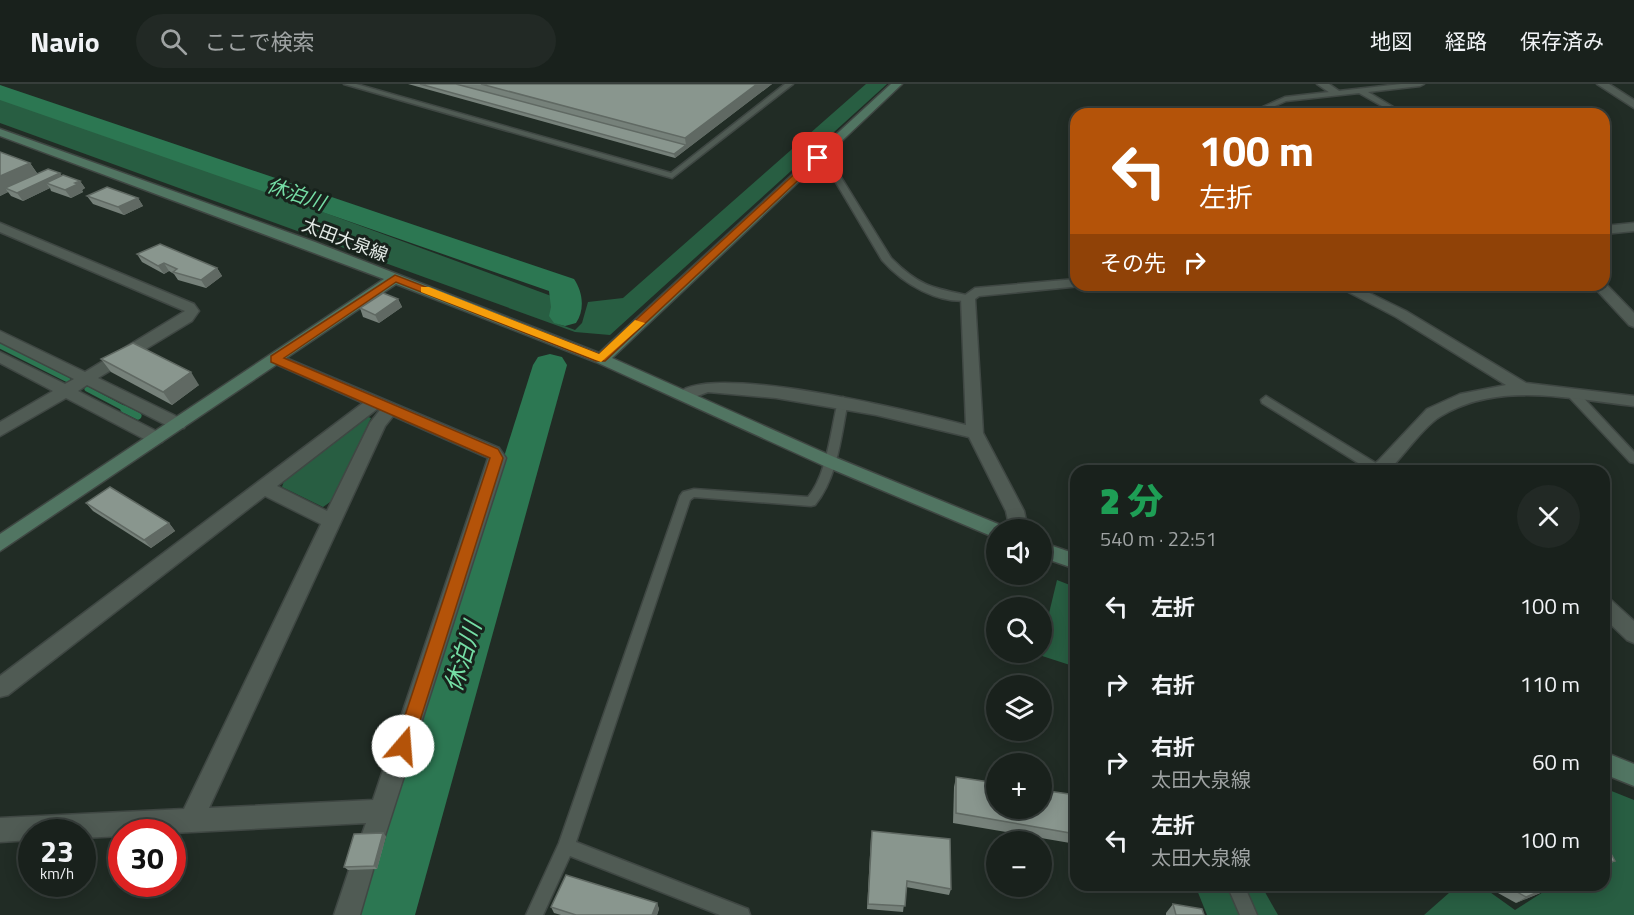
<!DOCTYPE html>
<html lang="ja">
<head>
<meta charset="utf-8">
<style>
  body { margin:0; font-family:"Titillium Web","Noto Sans JP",sans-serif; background:#222925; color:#f1f3f6; height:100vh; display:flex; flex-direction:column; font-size:22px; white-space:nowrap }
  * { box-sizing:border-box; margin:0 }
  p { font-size:20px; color:#9fa3a3 }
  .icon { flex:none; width:33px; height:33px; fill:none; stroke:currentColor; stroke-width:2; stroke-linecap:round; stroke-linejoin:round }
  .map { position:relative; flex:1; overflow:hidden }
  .side { position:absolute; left:1070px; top:381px; width:540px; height:426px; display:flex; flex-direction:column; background:#19211c; border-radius:18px; box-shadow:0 3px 15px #0003,0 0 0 2px #373e3b }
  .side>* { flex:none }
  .guide { position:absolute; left:1070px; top:24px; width:540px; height:183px; border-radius:18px; box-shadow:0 3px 15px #0003,0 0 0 2px #373e3b; background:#b45309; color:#fff; overflow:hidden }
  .controls { position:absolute; left:986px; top:435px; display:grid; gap:12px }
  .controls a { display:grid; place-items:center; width:66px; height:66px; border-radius:50%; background:#19211c; box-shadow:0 3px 15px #0003,0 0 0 2px #373e3b; font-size:30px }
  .speed { position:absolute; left:18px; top:735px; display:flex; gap:12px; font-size:30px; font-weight:700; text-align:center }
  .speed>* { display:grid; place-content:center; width:78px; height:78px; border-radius:50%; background:#19211c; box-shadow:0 3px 15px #0003,0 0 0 2px #373e3b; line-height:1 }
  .speed small { font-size:15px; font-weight:400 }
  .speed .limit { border:9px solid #d22; background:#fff; color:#111 }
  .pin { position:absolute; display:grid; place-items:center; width:51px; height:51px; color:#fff; margin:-26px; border-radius:12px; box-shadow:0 3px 9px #0006 }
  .me { position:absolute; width:66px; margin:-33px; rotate:18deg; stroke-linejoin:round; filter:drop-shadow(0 0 4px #0008) }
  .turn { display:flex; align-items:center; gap:21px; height:126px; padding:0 30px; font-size:27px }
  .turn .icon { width:78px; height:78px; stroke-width:2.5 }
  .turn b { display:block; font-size:42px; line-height:51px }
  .then { display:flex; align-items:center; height:57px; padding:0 30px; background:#0003; gap:12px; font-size:22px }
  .round { display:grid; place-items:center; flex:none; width:63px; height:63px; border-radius:32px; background:#222925 }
  .head { display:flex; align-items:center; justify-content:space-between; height:102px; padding:0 30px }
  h1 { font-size:36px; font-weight:800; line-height:45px; color:#1e9e55 }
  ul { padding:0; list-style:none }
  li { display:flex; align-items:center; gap:18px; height:78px; padding:0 30px }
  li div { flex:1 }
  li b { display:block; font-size:22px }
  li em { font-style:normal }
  header { display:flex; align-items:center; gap:36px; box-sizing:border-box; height:84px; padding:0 30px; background:#19211c; border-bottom:2px solid #373e3b }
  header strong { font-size:28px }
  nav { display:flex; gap:33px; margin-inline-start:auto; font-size:21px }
  .search { width:420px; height:54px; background:#222925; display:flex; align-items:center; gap:15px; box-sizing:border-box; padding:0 21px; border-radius:33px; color:#9fa3a3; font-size:22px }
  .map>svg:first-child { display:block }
  .green { fill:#285e42 }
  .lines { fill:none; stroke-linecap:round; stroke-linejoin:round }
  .stream-far1 { stroke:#2c7752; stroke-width:5 }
  .stream { stroke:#2c7752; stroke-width:7 }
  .river { fill:#2c7752; fill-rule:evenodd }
  .lane-casing { stroke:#3f4743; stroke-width:3 }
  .street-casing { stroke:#3f4743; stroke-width:3 }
  .secondary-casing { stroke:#3f4743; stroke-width:3 }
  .lane { fill:#505b54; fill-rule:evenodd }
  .street { fill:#505b54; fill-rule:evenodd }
  .secondary { fill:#517562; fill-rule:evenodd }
  .wall { fill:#76817a }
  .shaded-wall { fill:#606963 }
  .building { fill:#89968e; stroke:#606963; stroke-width:1.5 }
  .route { fill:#b45309; stroke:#753606; stroke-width:1.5 }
  .slow { fill:#f59e0b }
  .labels { text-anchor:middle; stroke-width:6; stroke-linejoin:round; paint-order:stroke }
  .far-street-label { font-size:18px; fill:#e3eae6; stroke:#18221c }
  .far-water-label { font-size:20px; font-style:italic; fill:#75dda5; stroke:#18221c }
  .water-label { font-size:24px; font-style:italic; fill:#75dda5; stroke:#18221c }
</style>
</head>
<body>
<header>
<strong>Navio</strong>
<div class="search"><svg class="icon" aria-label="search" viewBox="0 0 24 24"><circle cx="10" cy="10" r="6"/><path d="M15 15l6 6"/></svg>ここで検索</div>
<nav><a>地図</a><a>経路</a><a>保存済み</a></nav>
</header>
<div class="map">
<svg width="1634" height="831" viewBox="0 0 1634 831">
  <rect width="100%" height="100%" fill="#212c25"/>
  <g class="green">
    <polygon points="866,0 887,0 610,251 575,248 0,39 0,14 176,74 554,213 556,239 575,246 582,239 588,218 623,214"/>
    <polygon points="366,332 371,334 333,416 323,423 282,403 284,397"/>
    <polygon points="1057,496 1075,503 1076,578 1073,582 1039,571"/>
    <polygon points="1604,704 1634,716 1634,831 1424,831 1458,801 1480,801 1515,826 1554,801 1604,801"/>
    <polygon points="1195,801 1261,801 1278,831 1207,831"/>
  </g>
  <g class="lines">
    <g class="stream-far1">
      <polyline points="0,262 68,296"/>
      <polyline points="87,305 127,326"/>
    </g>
    <polyline class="stream" points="124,325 138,332"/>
    <g class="river">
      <path d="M0,1L574,195C583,208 585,226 576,239L565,242L554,239L549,232L551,223L549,207L0,16Z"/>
      <polygon points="550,270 562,273 567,281 415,831 359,831 533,281 538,273"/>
    </g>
    <defs>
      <g id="lane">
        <polygon points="344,0 356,0 671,89 785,0 793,0 672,94"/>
        <polygon points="1401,0 1424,0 1420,2 1368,8 1405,30 1396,30 1359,9 1286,17 1257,30 1247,30 1285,13"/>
        <path d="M815,71H821L834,82L891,174C920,203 933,204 971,212V216C939,221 903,200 882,176L828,85L815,75Z"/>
        <polygon points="1573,306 1577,307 1634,368 1634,379 1630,378 1569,313 1568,310"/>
        <polygon points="1266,312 1379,381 1381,384 1379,387 1371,387 1262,319 1261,316"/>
        <path d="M843,313L848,317C841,351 838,393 815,421L811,422L694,413L690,416L576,758L748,825L750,831H720L570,772L543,831H526L559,759L680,412L683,408L694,405L808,413C827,391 831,345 838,317Z"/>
        <polygon points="1227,801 1244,801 1257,831 1240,831"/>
      </g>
      <g id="street">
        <polygon points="1317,0 1329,0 1342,9 1333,11"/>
        <polygon points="1597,0 1609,0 1634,16 1634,24"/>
        <polygon points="0,139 194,220 199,227 192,237 98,294 184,336 186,340 184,344 172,344 87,301 78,307 162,350 164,354 162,358 150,358 66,314 0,352 0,338 53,307 0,279 0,268 65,300 74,295 0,258 0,247 85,288 185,227 0,148"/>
        <polygon points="1634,139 1634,147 1604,150 1604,142"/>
        <path d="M1076,195V201L1081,202L979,212L975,215L983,349L1024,427L1028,446H1010L1006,427L969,353L876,331L776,314L708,308L684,317L676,312C700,274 922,330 966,341L961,214L975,204Z"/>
        <polygon points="1604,198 1634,229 1634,243 1629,241 1592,201 1604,201"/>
        <path d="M1335,201H1353L1406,227L1526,299L1634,312V322C1570,315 1499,297 1441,332C1424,342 1404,371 1390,385L1364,387L1378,377L1427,325L1460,310L1506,301L1396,233Z"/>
        <path d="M276,270L499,364L506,374L382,761L373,765L364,761L361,753L366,739L172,749L122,748V752L82,754V748H32V756L0,758V734L184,725L321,440L265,412L8,611L0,613V592L363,319L271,278L268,275L271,272ZM377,325L380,326L370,339L327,427L277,402ZM393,332L488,374L373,716L209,724L385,342Z"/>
        <polygon points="1604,514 1611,516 1634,537 1634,559 1627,556 1604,534"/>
        <polygon points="361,774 370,777 373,786 360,831 334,831 352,777"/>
      </g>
      <g id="secondary">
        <polygon points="891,0 902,0 612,274 834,373 1003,442 1004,446 996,446 996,454 822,381 596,278 396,200 0,467 0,450 384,195 0,52 0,45 315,158 599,269"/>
        <polygon points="1041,458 1076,470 1076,485 1041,473"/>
        <polygon points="1604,668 1634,680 1634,702 1604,690"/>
      </g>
    </defs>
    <use href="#lane" class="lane-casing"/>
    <use href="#street" class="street-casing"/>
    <use href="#secondary" class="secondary-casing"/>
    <use href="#lane" class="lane"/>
    <use href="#street" class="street"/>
    <use href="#secondary" class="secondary"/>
  </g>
  <g class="wall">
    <polygon points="408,0 772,0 675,74"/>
    <polygon points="0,68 30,79 37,89 60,89 61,92 80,97 85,104 82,106 83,108 71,114 51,107 50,104 23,117 11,112 8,108 0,112"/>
    <polygon points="87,112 138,114 143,122 124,131 93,120"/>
    <polygon points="137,170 217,184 222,192 206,204 178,196 174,190 169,187 164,190 142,178"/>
    <polygon points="398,215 402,223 379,239 363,233 360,224"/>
    <polygon points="101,275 199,301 172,321 111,288"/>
    <polygon points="86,419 169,439 175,447 151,464 93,427"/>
    <polygon points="956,693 1076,711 1076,760 953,739 954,703"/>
    <polygon points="386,752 377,785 348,786 344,783"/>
    <polygon points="871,753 951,805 949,811 906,803 903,828 867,825"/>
    <polygon points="1604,757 1615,777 1604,783"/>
    <polygon points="1492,801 1555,801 1545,807 1516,819 1498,809"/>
    <polygon points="657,819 659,825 657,831 561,831 554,829 551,823"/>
    <polygon points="1173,820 1204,831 1166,831 1166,829"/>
  </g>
  <g class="shaded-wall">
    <polygon points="757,0 772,0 675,74 674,70 686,61 685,54"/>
    <polygon points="30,79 40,94 5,104 8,108 0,112 0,92"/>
    <polygon points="60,89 65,97 46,99 50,104 23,117 17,109"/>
    <polygon points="80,97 85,104 82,106 83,108 71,114 65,106"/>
    <polygon points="138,114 143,122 124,131 118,123"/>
    <polygon points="164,179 169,187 164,190 158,182"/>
    <polygon points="217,184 222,192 206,204 201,196"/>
    <polygon points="398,215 402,223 379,239 375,231"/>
    <polygon points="191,288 199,301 172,321 163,308"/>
    <polygon points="169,439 175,447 151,464 144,456"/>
    <polygon points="383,749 386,752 377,785 374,782"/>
    <polygon points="1555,801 1545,807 1516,819 1526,813"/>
    <polygon points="657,819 659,825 657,831 652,831"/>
  </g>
  <g class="building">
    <polygon points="420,0 456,0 686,61 674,70"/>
    <polygon points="481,0 757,0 685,54"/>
    <polygon points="0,68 30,79 0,92"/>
    <polygon points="48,85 60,89 17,109 5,104"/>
    <polygon points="63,91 80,97 75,99 78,100 65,106 46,99"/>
    <polygon points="107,103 138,114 118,123 87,112"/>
    <polygon points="160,160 217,184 201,196 173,188 177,185 164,179 158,182 137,170"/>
    <polygon points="383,209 398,215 375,231 360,224"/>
    <polygon points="133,259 191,288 163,308 101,275"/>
    <polygon points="110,403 169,439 144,456 86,419"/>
    <polygon points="956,693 996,699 996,724 1041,724 1041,706 1076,711 1076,750 956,729"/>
    <polygon points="872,747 950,755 951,805 907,797 905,822 868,820"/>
    <polygon points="383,749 374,782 344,783 354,750"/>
    <polygon points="1604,757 1615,777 1604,779"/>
    <polygon points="566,791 657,819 652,831 576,831 551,823"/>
    <polygon points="1506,801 1555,801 1526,813 1508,803"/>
    <polygon points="1173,820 1202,825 1204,831 1176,831"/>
  </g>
  <polygon class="route" points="814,72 822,74 605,277 596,277 396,198 284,274 498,365 503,374 412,662 409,668 403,670 397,668 395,662 490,374 271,278 271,272 395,191 599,270"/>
  <polygon class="slow" points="421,203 429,203 599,270 635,236 645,239 601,278 421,208"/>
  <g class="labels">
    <g class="far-street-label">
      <text transform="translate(345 156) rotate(21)" y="6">太田大泉線</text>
    </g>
    <g class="far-water-label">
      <text transform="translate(296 110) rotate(19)" y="7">休泊川</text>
    </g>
    <g class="water-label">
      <text transform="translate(463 573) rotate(-73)" y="8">休泊川</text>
    </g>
  </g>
</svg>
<div class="controls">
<a><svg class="icon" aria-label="sound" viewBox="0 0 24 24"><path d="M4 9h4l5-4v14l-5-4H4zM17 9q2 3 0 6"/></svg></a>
<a><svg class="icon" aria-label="search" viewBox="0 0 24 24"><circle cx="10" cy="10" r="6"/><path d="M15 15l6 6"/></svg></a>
<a><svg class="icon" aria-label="layers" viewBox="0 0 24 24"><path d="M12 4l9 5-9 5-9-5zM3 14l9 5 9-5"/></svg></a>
<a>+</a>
<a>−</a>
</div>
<div class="speed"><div>23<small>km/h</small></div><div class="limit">30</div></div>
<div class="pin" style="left:818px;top:74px;background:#d93025"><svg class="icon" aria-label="arrive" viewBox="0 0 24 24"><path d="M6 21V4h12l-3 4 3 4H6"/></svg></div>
<svg class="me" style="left:403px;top:662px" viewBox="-20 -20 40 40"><circle r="19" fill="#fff"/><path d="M0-13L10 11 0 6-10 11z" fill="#b45309"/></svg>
<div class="guide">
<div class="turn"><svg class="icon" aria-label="left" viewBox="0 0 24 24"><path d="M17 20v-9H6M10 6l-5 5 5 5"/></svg><div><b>100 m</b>左折</div></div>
<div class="then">その先<svg class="icon" aria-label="right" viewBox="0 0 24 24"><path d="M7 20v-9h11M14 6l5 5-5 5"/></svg></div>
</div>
<section class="side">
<div class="head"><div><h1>2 分</h1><p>540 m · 22:51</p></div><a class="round"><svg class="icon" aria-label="close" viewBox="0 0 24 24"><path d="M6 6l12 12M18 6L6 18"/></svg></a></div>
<ul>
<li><svg class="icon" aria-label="left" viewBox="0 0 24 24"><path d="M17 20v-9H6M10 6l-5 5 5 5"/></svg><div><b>左折</b></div><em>100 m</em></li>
<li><svg class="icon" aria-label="right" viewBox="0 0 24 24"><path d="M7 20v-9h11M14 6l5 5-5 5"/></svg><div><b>右折</b></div><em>110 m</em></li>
<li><svg class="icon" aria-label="right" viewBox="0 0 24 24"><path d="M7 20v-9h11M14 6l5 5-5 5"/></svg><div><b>右折</b><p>太田大泉線</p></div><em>60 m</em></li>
<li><svg class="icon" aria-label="left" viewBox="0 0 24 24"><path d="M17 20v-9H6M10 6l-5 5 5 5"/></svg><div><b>左折</b><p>太田大泉線</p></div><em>100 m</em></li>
</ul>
</section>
</div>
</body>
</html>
